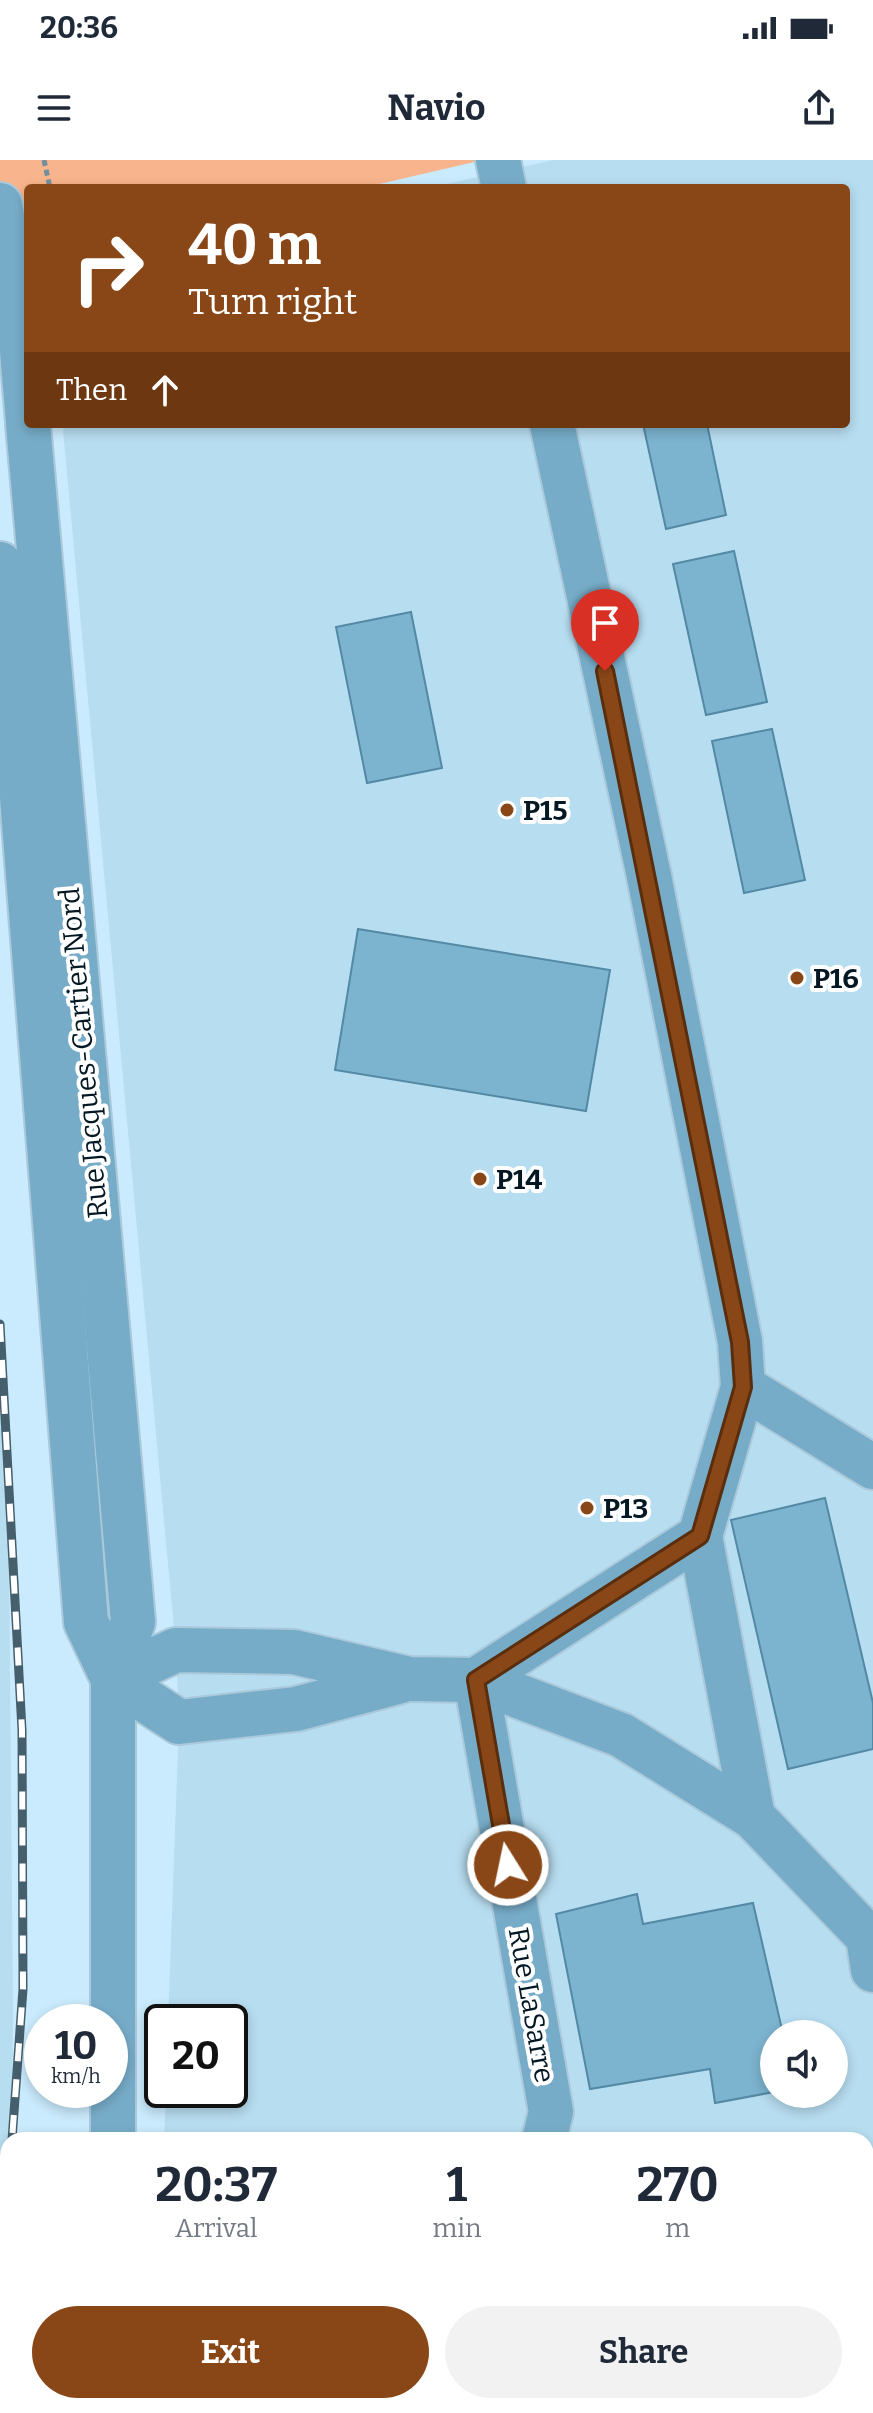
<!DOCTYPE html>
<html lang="en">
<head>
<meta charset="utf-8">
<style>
  body { margin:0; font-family:Bitter,serif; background:#f2f2f3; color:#1f2937; height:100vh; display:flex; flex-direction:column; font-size:30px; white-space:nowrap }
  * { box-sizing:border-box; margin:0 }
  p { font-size:26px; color:#747a83 }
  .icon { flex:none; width:44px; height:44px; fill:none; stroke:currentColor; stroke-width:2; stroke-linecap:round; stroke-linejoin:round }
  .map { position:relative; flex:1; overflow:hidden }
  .panel { position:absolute; left:0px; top:1972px; width:874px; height:282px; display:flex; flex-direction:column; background:#fff; border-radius:24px 24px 0 0; box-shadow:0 4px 12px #0003 }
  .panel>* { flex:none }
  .guide { position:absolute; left:24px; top:24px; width:826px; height:244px; border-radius:8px; box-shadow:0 4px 12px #0003; background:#894616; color:#fff; overflow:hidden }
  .tools { position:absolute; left:760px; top:1860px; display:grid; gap:16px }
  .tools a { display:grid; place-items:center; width:88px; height:88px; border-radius:50%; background:#fff; box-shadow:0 4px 12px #0003; font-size:40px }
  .speed { position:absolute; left:24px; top:1844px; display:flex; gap:16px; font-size:40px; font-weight:700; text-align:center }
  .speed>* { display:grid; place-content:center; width:104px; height:104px; border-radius:50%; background:#fff; box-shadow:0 4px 12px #0003; line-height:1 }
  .speed small { font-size:20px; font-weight:400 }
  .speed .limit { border:4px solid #111; border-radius:12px; background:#fff; color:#111 }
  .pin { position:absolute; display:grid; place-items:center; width:68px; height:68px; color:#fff; margin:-82px -34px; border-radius:50% 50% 50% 0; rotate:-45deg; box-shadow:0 0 8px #0007 }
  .pin .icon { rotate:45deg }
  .me { position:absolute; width:88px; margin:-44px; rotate:350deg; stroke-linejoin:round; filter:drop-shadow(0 0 6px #0008) }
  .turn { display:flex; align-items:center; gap:28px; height:168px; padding:0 32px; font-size:36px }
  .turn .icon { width:104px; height:104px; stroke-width:2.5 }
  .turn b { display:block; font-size:56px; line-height:68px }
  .then { display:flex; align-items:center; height:76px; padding:0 32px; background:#0003; gap:16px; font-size:30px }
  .eta { display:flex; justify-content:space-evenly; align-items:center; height:136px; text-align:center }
  .eta b { font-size:48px; font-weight:700; line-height:56px }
  .button { display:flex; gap:16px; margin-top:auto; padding:16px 32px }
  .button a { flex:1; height:92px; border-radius:48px; background:#894616; color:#fff; font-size:32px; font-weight:700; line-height:92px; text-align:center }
  .button a+a { background:#f2f2f3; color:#1f2937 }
  .status { display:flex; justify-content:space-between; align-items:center; height:56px; padding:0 40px; background:#fff; direction:ltr }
  .status svg { height:22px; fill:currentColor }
  header { display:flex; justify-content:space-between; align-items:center; height:104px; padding:0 32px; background:#fff; font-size:36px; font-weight:700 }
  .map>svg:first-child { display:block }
  .built { fill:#b7ddf0; fill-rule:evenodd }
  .green { fill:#f8b48c }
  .building { fill:#7cb3cf; stroke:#5389a4; stroke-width:2 }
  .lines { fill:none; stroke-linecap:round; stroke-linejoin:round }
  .minor-casing { stroke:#aac9da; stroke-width:48 }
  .path { stroke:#738f9e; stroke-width:5; stroke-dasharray:6 4; stroke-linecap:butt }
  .minor { stroke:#77acc8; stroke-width:44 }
  .rail-casing { stroke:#465f6c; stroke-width:9 }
  .rail { stroke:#fff; stroke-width:6; stroke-dasharray:18; stroke-linecap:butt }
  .route-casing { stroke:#592e0e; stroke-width:20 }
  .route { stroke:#894616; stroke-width:14 }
  .poi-dot { fill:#894616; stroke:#fff; stroke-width:3 }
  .labels { text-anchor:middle; stroke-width:8; stroke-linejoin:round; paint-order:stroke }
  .poi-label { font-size:28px; font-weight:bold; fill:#031823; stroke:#fff; text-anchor:start }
  .street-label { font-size:28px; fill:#031823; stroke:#fff }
</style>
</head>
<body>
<div class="status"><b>20:36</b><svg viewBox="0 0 49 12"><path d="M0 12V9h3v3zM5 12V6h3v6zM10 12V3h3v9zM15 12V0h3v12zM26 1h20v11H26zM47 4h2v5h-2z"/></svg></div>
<header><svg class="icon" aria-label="menu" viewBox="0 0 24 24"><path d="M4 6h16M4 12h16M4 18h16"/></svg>Navio<svg class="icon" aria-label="share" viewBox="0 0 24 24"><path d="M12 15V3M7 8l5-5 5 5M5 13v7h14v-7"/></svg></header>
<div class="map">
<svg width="873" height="2253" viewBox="0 0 873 2253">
  <rect width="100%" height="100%" fill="#caebfd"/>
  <g class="built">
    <path d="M553,0H873V2253H153L154,2246H866V1980H164L166,1930H230V1862H168L179,1562L176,1490L63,270L65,264H846V28H429ZM774,1874H834V1934H774Z"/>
    <polygon points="0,1224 8,1278 13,1854 12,1980 8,1980 8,2022 0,2095"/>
  </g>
  <polygon class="green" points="0,0 483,0 362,28 28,28 28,127 0,45"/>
  <g class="building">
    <polygon points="643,264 707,264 726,355 666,369"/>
    <polygon points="734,391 767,542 706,555 673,404"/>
    <polygon points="411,452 442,608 367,623 336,467"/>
    <polygon points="772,569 805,720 744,733 712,581"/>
    <polygon points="358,769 610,810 586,951 335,910"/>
    <polygon points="825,1338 873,1543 873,1589 788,1609 731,1360"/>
    <polygon points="637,1734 643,1764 753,1743 783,1874 774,1874 774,1932 715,1943 710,1909 590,1929 556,1754"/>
    <polygon points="761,2246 846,2246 847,2253 762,2253"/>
  </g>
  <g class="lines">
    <defs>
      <g id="minor">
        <polyline points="498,0 504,28"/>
        <polyline points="0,45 18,143 28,261"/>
        <polyline points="28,264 133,1462 113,1519 113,1980"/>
        <polyline points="0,404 22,636 86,1462 113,1519"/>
        <polyline points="743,1227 873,1307"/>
        <polyline points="700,1376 753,1657"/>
        <polyline points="113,1519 176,1490 294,1492 409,1519 476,1520 700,1376 743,1227 740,1182 649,716 552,264"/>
        <polyline points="113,1519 179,1562 296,1549 401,1521"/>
        <polyline points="476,1520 621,1575 753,1657 868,1777 873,1810"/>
        <polyline points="476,1520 551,1952 544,1980"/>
        <polyline points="555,2246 556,2253"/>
        <polyline points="94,2253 95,2246"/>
      </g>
    </defs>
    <use href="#minor" class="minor-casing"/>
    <polyline class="path" points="44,0 50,28"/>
    <use href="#minor" class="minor"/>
    <defs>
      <g id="rail">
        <polyline points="0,1164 22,1570 23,1829 12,1980"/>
        <polyline points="0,2095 8,2022"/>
      </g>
    </defs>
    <use href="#rail" class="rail-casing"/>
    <use href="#rail" class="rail"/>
  </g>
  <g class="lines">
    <defs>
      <polyline id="route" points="508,1705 476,1520 700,1376 743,1227 740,1182 605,511"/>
    </defs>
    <use href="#route" class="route-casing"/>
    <use href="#route" class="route"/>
  </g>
  <g class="poi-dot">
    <circle cx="507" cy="650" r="8"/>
    <circle cx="797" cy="818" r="8"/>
    <circle cx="480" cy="1019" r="8"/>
    <circle cx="587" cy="1348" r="8"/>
  </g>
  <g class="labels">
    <g class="poi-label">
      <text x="523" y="660">P15</text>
      <text x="813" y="828">P16</text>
      <text x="496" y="1029">P14</text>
      <text x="603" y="1358">P13</text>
    </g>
    <g class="street-label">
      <text transform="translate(83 893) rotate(-95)" y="10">Rue Jacques-Cartier Nord</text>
      <text transform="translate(532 1845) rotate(80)" y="10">Rue LaSarre</text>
    </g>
  </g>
</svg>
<div class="tools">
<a><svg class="icon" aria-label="sound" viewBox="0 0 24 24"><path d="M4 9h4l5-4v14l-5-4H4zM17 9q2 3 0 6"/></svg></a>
</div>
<div class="speed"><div>10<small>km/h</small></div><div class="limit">20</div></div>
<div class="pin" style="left:605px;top:511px;background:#d93025"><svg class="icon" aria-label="arrive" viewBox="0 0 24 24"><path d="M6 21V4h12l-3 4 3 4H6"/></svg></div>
<svg class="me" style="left:508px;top:1705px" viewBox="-20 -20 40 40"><circle r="17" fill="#894616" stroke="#fff" stroke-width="3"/><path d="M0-11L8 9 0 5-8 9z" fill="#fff"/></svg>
<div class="guide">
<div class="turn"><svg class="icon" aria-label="right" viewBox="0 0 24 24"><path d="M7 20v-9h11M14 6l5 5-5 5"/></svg><div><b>40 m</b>Turn right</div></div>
<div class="then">Then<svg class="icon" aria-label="ahead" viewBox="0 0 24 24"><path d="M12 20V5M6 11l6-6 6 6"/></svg></div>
</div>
<section class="panel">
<div class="eta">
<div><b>20:37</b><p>Arrival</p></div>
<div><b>1</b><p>min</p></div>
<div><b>270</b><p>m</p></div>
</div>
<div class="button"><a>Exit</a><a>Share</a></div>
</section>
</div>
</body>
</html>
